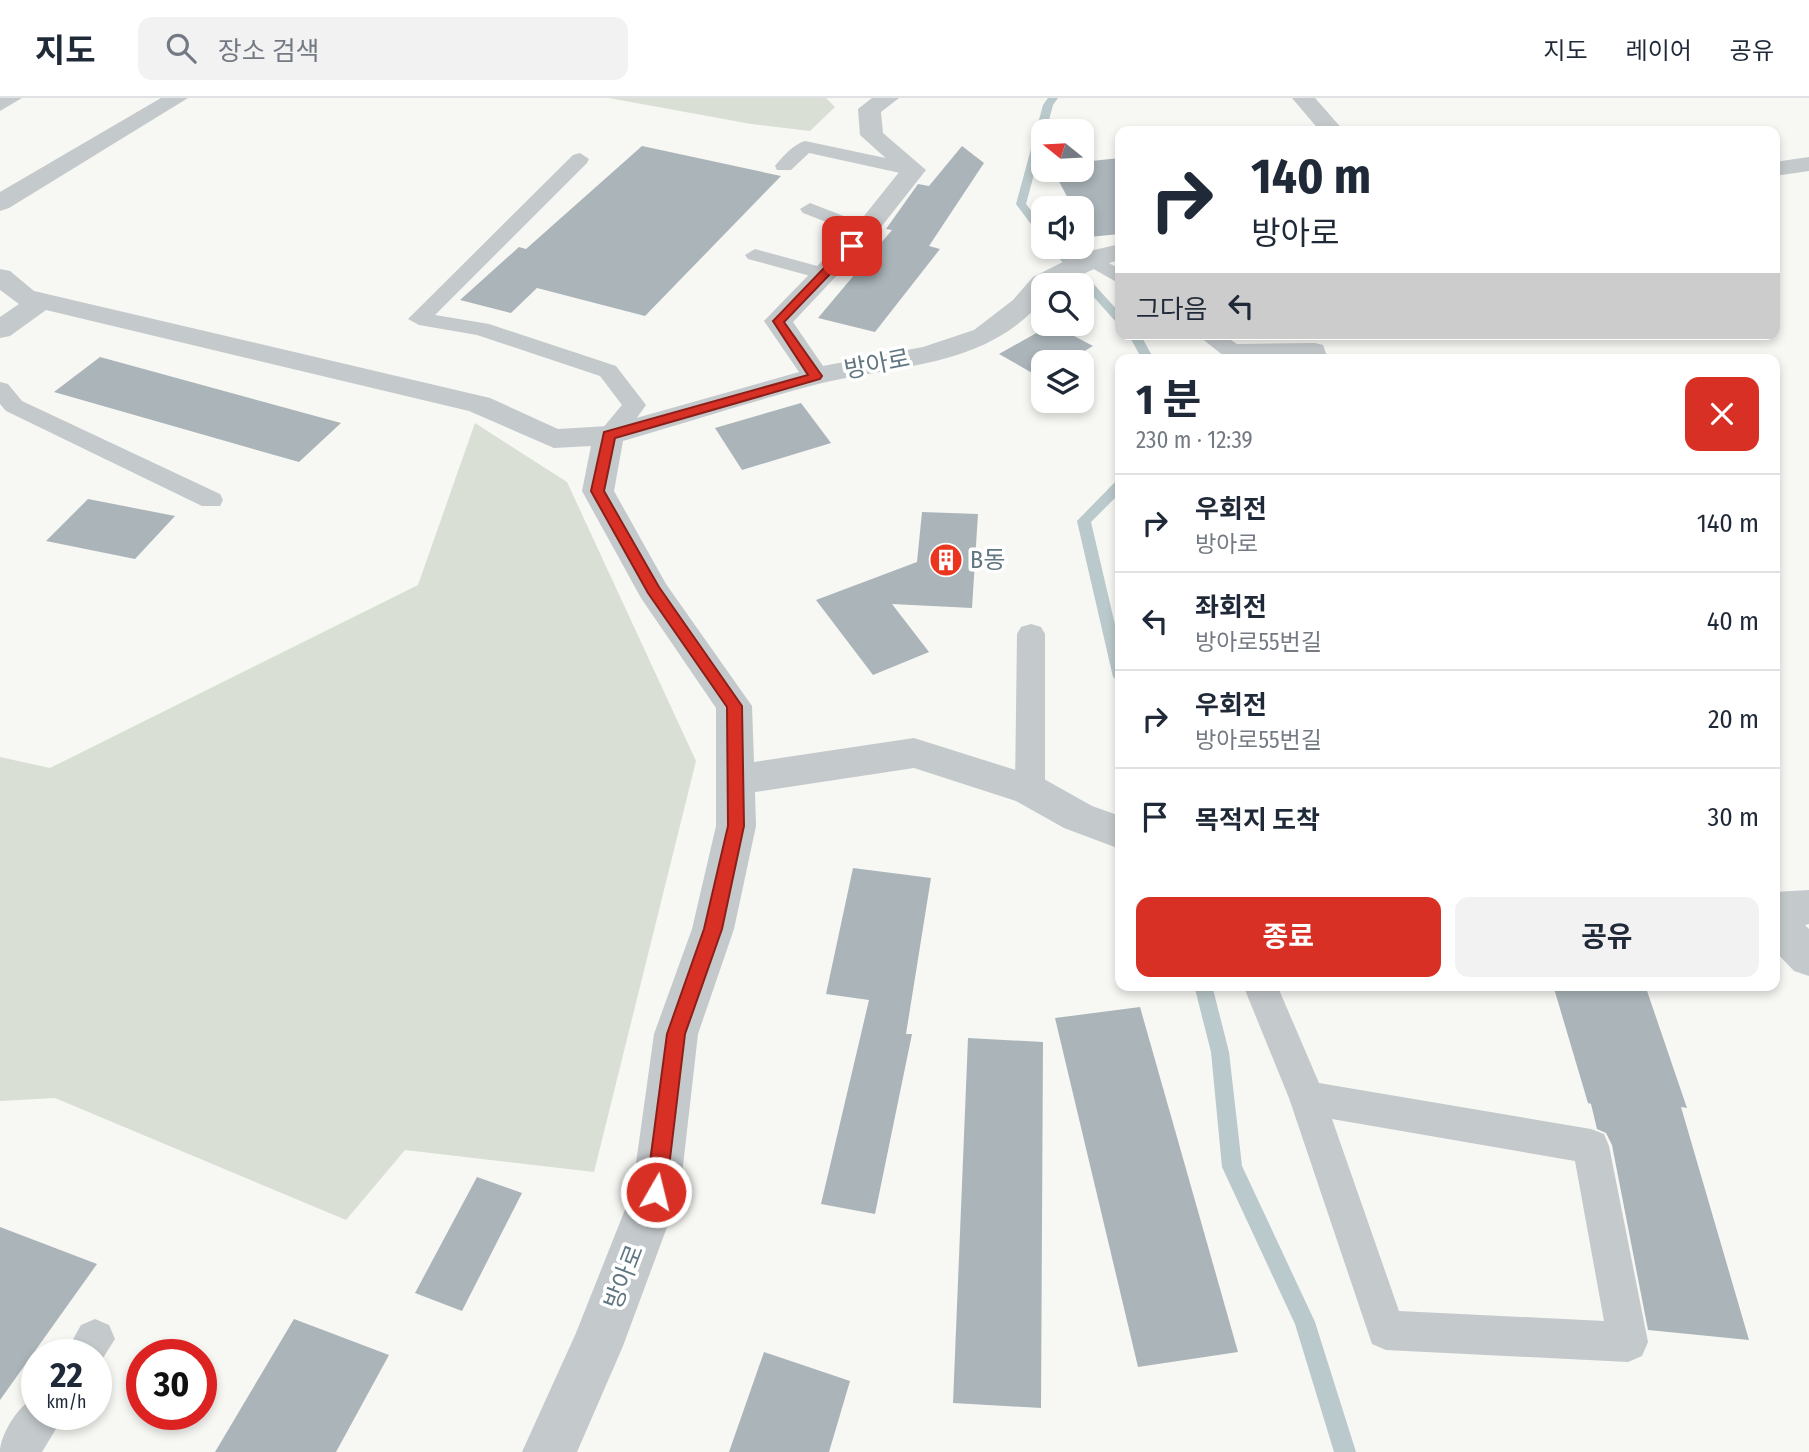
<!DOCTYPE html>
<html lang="ko">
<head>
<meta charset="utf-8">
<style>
  body { margin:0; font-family:"Fira Sans Condensed","Noto Sans KR",sans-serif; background:#f2f2f3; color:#1f2937; height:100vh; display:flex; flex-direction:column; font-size:26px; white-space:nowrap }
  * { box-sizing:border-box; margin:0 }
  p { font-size:23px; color:#747a83 }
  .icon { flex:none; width:38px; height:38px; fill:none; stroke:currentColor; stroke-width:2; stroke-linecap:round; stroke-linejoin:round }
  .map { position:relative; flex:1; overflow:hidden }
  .side { position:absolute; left:1115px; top:256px; width:665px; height:637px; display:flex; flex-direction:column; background:#fff; border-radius:14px; box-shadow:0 4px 10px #0003 }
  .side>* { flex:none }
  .hud { position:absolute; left:1115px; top:28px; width:665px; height:214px; border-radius:14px; box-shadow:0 4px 10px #0003; background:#fff; color:#1f2937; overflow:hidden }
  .needle { width:46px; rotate:288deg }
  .fabs { position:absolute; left:1031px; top:21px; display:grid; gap:14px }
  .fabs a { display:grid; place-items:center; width:63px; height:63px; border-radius:14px; background:#fff; box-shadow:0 4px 10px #0003; font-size:35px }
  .speed { position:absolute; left:21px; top:1241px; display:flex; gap:14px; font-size:35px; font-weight:700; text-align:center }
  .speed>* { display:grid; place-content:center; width:91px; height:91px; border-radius:50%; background:#fff; box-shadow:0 4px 10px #0003; line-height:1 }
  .speed small { font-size:18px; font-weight:400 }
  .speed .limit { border:10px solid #d22; background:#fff; color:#111 }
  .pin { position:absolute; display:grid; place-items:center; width:60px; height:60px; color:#fff; margin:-30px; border-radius:14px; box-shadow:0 4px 10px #0006 }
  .me { position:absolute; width:77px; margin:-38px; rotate:8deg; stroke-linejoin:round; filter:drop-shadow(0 0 5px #0008) }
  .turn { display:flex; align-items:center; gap:24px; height:147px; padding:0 21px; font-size:32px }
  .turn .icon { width:91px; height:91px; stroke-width:2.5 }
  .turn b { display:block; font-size:49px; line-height:60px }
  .then { display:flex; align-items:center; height:66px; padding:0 21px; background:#0003; gap:14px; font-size:26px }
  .round { display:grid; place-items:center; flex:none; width:74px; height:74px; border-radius:14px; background:#f2f2f3 }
  .headline { display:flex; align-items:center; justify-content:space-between; height:119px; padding:0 21px }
  h1 { font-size:42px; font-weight:700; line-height:52px }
  .primary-button { display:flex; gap:14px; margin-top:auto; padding:14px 21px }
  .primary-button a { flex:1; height:80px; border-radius:14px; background:#d93025; color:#fff; font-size:28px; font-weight:700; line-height:80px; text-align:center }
  .primary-button a+a { background:#f2f2f3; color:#1f2937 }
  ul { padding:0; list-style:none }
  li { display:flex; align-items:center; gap:21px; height:98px; padding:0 21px; border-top:2px solid #e0e1e3 }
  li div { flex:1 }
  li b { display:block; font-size:26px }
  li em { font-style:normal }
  header { display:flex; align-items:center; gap:42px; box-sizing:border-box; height:98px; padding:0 35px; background:#fff; border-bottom:2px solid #e0e1e3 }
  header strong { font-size:33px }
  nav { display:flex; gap:38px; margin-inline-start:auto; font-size:24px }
  .search { width:490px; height:63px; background:#f2f2f3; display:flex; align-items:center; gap:18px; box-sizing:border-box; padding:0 24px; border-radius:14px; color:#747a83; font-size:26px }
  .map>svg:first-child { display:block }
  .green { fill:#d9dfd4 }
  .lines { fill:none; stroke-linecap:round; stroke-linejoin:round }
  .stream { fill:#bac9cb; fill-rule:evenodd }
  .building { fill:#abb5b9 }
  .service { fill:#c4c9cb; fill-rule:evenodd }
  .minor { fill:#c4c9cb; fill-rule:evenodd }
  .route { fill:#d93025; stroke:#8d1f18; stroke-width:2 }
  .labels { text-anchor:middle; stroke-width:7; stroke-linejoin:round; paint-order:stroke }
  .street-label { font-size:24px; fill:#607680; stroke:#fff }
  .poi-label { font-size:24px; fill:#607680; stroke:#fff; text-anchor:start }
</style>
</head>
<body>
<header>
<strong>지도</strong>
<div class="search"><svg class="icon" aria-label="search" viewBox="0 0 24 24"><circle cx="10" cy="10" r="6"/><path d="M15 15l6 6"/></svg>장소 검색</div>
<nav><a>지도</a><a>레이어</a><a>공유</a></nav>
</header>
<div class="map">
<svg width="1809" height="1354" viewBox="0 0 1809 1354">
  <rect width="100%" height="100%" fill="#f7f7f4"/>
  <g class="green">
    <polygon points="609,0 826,0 835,9 810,33 751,26"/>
    <polygon points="475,325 567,384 696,663 594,1074 405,1052 346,1122 55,1000 0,1003 0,659 50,670 418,487"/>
  </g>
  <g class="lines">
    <g class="stream">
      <polygon points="1048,0 1058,0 1053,7 1046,33 1043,33 1043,43 1026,106 1043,128 1043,138 1039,137 1016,106 1043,7"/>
      <polygon points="1049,149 1060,149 1120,215 1120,225 1116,224"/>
      <polygon points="1128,236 1140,236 1154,261 1142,261"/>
      <polygon points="1120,383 1120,395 1091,424 1120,548 1120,584 1113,579 1077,423 1115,384"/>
      <polygon points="1194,887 1212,887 1229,954 1242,1068 1315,1224 1356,1354 1334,1354 1295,1226 1222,1069 1211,954"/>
    </g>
  </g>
  <g class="building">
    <polygon points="642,48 781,78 645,218 537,190 511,215 460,202 519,149 526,151"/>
    <polygon points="962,48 984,65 929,148 940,151 875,234 818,220 892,132 886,131 918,86 929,88"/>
    <polygon points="1120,60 1120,136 1089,139 1082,126 1082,110 1073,110 1053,72 1082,72 1082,64"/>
    <polygon points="1047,229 1057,229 1093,248 1066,264 1043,264 1041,280 999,256"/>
    <polygon points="100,259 341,325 299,364 54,294"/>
    <polygon points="801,305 831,345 742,372 715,330"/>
    <polygon points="88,401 175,418 135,461 46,443"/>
    <polygon points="922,414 978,416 972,510 892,506 929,554 873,577 816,502 917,464"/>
    <polygon points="853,770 931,780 906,936 912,936 875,1116 821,1106 869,902 826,896"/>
    <polygon points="1553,887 1645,887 1687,1010 1681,1009 1749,1242 1648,1232 1612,1047 1606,1035 1597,1031 1591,1006 1588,1005"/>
    <polygon points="1140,909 1238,1254 1138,1269 1055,920"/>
    <polygon points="968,940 1043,944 1041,1310 953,1305"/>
    <polygon points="477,1079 522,1095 462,1213 415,1195"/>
    <polygon points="0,1129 97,1166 0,1302"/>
    <polygon points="294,1221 389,1257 336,1354 215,1354"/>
    <polygon points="764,1254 850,1283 829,1354 729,1354"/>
  </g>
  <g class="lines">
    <g class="service">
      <polygon points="0,0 22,0 0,13"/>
      <path d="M805,43L914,66L923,72L914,78L809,55L791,72H777L775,68C782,59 794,46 805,43Z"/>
      <path d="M580,55L589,61L587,65L435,217L489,226L616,268L646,307C635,322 621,347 601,342L597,337L622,307L600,278L477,237L419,227L408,221L573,57Z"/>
      <polygon points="810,105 872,129 875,133 865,139 803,115 800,111"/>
      <polygon points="755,151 832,172 835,176 825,182 748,161 745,157"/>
      <polygon points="1090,155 1120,171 1120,186 1083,165 1080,161"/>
      <polygon points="1196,236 1222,236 1237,246 1315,245 1323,247 1328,261 1232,260 1224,258"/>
      <polygon points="0,284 8,286 22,303 220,396 223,402 220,408 202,408 6,313 0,306"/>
      <polygon points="1031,526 1041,529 1045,536 1045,692 1041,700 1030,704 1019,700 1015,692 1017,536 1021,529"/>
      <path d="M1243,887H1277L1319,985L1591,1031L1604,1036L1609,1048L1648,1244L1642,1258L1628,1264L1386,1252L1372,1246L1289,1000ZM1332,1021L1575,1063L1604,1223L1399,1213Z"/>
      <polygon points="95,1221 109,1227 115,1241 96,1271 96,1256 65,1256 81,1227"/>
      <path d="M37,1298V1316H65L42,1354H0C0,1336 20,1305 37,1298Z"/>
    </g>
    <g class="minor">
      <polygon points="161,0 188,0 9,110 0,113 0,94"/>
      <path d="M872,0H899L881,14L883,35L926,72L874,138L793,224L823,268L923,249L974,232L1013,202L1033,179L1081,155L1120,146V162C1093,168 1070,187 1043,187V202C985,270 899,266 818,286C753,303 688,324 623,343L614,393L666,486L752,608L754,664L914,640L1044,681L1092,708L1120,718V751L1064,730L1016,703L914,670L755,694L756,728L734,831L698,936L680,1094L623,1248L577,1354H522L576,1235L632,1094L654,936L692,831L716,728V610L641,500L582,393L591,348L554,350L469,313L46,212L10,238L0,240V219L19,206L0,192V171L10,173L34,193L490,300L558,331L608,328L799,274L764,223L856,128L900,73L860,37L858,11Z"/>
      <polygon points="1292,0 1315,0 1344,33 1320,33"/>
      <polygon points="1809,59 1809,73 1774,78 1774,64"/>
      <polygon points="1809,792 1809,826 1805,827 1809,831 1809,878 1794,873 1774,852 1774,794"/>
    </g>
  </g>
  <polygon class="route" points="848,145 857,148 784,224 822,278 820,281 615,340 604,393 659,489 742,608 744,728 722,831 685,936 666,1094 663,1101 656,1104 649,1101 646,1094 667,936 704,831 728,728 727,609 648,495 591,393 604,334 808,277 773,223"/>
  <defs>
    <symbol id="building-disc" viewBox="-11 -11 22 22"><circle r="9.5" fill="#ec351e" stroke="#fff"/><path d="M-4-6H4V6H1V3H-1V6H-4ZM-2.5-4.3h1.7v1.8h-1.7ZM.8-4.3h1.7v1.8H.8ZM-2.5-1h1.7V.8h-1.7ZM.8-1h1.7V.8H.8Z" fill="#fff"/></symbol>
  </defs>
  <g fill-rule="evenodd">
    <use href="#building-disc" x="927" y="443" width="38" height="38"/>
  </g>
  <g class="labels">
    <g class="street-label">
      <text transform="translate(877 266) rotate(-11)" y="8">방아로</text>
      <text transform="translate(624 1179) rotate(-69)" y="8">방아로</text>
    </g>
    <g class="poi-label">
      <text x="970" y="470">B동</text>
    </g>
  </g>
</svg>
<div class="fabs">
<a><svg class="needle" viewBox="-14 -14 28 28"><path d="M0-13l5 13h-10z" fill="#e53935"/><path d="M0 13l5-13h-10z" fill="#747a83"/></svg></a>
<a><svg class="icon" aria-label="sound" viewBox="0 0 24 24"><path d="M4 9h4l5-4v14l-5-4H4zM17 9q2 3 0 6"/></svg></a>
<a><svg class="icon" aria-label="search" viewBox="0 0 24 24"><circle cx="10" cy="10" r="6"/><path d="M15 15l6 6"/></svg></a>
<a><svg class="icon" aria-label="layers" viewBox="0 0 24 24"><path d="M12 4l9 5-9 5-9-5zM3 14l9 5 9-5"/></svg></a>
</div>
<div class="speed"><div>22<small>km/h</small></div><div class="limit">30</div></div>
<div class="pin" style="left:852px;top:148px;background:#d93025"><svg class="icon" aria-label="arrive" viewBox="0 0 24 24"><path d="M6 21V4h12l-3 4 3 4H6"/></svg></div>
<svg class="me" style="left:656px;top:1094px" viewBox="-20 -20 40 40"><circle r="17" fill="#d93025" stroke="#fff" stroke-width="3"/><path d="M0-11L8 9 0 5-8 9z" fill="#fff"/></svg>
<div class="hud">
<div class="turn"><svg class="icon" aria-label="right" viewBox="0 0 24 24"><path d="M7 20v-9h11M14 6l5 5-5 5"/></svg><div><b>140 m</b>방아로</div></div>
<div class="then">그다음<svg class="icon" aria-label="left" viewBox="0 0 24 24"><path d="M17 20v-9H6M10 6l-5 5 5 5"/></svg></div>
</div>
<section class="side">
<div class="headline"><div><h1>1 분</h1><p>230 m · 12:39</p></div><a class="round" style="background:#d93025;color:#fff"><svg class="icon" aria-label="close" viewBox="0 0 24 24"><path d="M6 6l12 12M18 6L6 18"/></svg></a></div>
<ul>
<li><svg class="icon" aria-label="right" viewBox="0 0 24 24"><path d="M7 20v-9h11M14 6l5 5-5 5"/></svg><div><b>우회전</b><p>방아로</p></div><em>140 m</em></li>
<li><svg class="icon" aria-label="left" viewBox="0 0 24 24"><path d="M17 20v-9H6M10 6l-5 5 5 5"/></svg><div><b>좌회전</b><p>방아로55번길</p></div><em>40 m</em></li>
<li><svg class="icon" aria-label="right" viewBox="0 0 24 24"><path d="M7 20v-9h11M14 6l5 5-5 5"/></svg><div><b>우회전</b><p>방아로55번길</p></div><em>20 m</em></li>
<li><svg class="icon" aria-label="arrive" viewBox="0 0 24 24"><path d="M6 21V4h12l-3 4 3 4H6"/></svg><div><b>목적지 도착</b></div><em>30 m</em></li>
</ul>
<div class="primary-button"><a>종료</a><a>공유</a></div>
</section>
</div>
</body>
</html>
